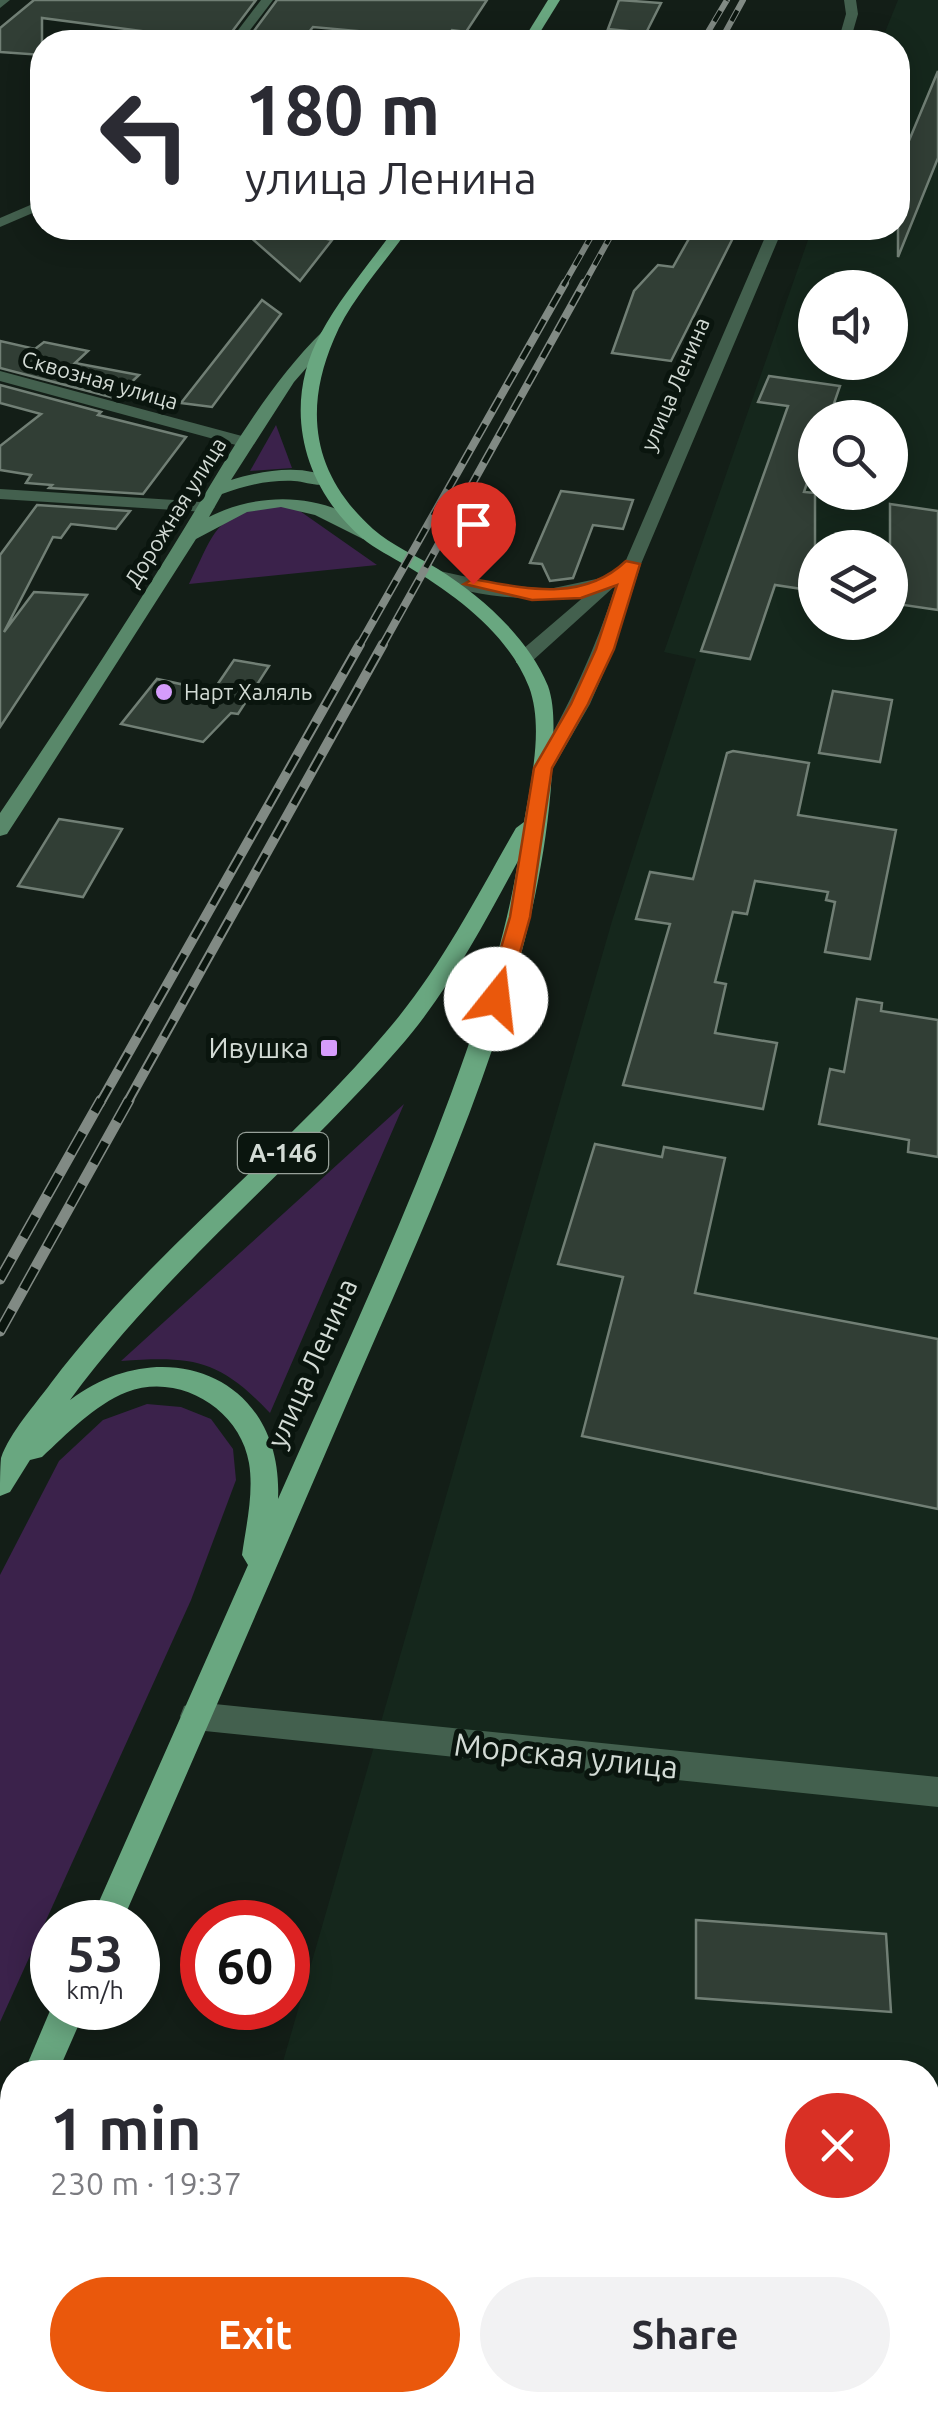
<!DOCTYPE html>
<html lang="en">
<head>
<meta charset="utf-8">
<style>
  body { margin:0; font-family:Ubuntu,sans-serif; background:#f2f2f3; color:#2b2b33; height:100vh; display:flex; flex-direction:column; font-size:38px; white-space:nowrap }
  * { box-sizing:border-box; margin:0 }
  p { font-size:32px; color:#7c7c81 }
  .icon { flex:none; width:55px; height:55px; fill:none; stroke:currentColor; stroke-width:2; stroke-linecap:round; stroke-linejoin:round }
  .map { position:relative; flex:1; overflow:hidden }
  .sheet { position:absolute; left:0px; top:2060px; width:940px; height:352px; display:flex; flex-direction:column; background:#fff; border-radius:40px 40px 0 0; box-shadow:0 5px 25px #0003 }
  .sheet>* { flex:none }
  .guide { position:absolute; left:30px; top:30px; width:880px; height:210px; border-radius:40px; box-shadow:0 5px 25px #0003; background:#fff; color:#2b2b33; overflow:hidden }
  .buttons { position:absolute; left:798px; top:270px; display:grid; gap:20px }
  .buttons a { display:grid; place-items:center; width:110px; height:110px; border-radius:50%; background:#fff; box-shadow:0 5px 25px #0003; font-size:50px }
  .speed { position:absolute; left:30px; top:1900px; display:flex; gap:20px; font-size:50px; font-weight:700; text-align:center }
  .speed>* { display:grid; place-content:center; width:130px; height:130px; border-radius:50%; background:#fff; box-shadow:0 5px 25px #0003; line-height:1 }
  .speed small { font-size:25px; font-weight:400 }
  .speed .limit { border:15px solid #d22; background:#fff; color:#111 }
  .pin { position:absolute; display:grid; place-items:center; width:85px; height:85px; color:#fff; margin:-102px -42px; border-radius:50% 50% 50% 0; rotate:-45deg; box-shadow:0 0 10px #0007 }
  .pin .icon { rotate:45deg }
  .me { position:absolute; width:110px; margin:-55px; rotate:16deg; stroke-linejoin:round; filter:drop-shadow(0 0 8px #0008) }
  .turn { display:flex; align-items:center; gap:35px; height:210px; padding:0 50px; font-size:45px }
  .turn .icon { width:130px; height:130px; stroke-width:2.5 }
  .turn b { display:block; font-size:70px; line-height:85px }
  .round { display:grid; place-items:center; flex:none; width:105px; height:105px; border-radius:52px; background:#f2f2f3 }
  .headline { display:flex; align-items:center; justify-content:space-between; height:170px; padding:0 50px }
  h1 { font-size:60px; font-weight:600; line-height:75px }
  .cta { display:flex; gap:20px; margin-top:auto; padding:20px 50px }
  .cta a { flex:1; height:115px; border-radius:60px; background:#ea580c; color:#fff; font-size:40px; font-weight:600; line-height:115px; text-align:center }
  .cta a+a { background:#f2f2f3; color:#2b2b33 }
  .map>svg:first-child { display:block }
  .built { fill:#15271c; fill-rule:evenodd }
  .green { fill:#3b224b }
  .building { fill:#313e35; stroke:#717f75; stroke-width:2.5 }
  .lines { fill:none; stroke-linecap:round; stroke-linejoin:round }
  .minor { fill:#43604e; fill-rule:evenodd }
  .tertiary { fill:#43604e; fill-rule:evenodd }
  .secondary { fill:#59886a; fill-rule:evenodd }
  .primary { fill:#69a780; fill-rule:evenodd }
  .rail-far3-casing { stroke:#818a84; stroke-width:6 }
  .rail-far2-casing { stroke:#818a84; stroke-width:8 }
  .rail-far1-casing { stroke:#818a84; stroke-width:10 }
  .rail-casing { stroke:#818a84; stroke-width:11 }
  .rail-far3 { stroke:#0a150e; stroke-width:4; stroke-dasharray:12; stroke-linecap:butt }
  .rail-far2 { stroke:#0a150e; stroke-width:5; stroke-dasharray:15; stroke-linecap:butt }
  .rail-far1 { stroke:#0a150e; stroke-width:6; stroke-dasharray:19; stroke-linecap:butt }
  .rail { stroke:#0a150e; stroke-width:8; stroke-dasharray:24; stroke-linecap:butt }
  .route { fill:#ea580c; stroke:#983908; stroke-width:2.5 }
  .poi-dot { fill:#d59cfb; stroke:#0a150e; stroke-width:4 }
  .labels { text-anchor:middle; stroke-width:10; stroke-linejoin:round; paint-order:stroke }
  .far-street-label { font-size:22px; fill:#d3dbd5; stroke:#0a150e }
  .far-poi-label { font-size:22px; fill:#d3dbd5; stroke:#0a150e; text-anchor:start }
  .shield { fill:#0a150e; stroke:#97a099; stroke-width:2.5 }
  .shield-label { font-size:25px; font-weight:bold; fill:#d3dbd5 }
  .poi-label { font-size:28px; fill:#d3dbd5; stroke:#0a150e; text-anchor:end }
  .street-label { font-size:28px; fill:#d3dbd5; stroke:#0a150e }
  .near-street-label { font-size:32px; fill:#d3dbd5; stroke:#0a150e }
</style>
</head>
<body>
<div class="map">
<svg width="938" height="2412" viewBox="0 0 938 2412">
  <rect width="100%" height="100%" fill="#131e17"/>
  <path class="built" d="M898,0H938V2412H182L186,2400H928V2072H280L612,921L696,659L664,652L809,237V228H898V42H881ZM815,288H890V362H815ZM815,418H890V492H815ZM815,548H890V622H815Z"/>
  <g class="green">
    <polygon points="276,425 292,468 250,471"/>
    <path d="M274,505L297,509L377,565L189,584C215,532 213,515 274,505Z"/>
    <path d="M404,1104L270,1413C219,1359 193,1356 121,1361Z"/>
    <polygon points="147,1404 181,1407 211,1419 233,1449 236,1480 191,1600 0,2022 0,1575 59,1461 103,1420"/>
  </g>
  <g class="building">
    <polygon points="34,0 256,0 228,37 184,32 179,36 42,18 42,55 0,52 0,28"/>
    <polygon points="277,0 487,0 466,32 452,30 445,39 313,27 301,42 248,39"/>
    <polygon points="619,0 661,3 646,33 608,29"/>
    <polygon points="938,71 938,158 898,257 898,167"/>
    <polygon points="240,228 336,228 327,239 332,240 300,281"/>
    <polygon points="695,228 737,230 671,361 612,353 634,291 658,265 673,267"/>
    <polygon points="262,300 281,314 212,407 181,403"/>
    <polygon points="0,341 35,349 44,342 88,351 75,363 139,375 115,398 0,368"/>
    <polygon points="769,376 840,386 829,418 815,418 815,459 804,492 815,493 815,591 775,585 750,659 701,651 788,406 758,402"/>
    <polygon points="0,385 101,412 98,415 186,437 143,494 49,488 52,485 26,483 31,475 0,470 0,446 41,414 0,403"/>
    <polygon points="561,491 633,500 623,529 593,525 573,578 550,581 542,564 530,563"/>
    <polygon points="890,504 938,511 938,610 890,603"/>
    <polygon points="37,505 130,511 116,529 71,524 61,538 53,537 4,632 34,592 87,595 0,727 0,555"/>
    <polygon points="234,660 269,666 238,714 231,713 203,742 121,724 157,679 213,691"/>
    <polygon points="833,691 892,700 880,762 819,753"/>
    <polygon points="733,751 809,763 798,815 896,830 870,959 825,952 835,902 826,900 828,892 755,881 747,914 733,912 715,982 726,984 715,1033 777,1043 763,1109 623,1085 670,924 636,919 650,872 693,879 727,753"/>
    <polygon points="59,819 122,829 83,897 18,886"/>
    <polygon points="857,999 882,1003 881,1011 938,1020 938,1157 908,1152 909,1140 819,1124 830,1069 844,1072"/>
    <polygon points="595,1144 662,1157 664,1147 725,1158 695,1293 938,1339 938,1509 582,1436 623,1277 558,1264"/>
    <polygon points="696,1920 886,1934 891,2012 696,1998"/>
  </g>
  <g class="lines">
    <g class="minor">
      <polygon points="0,0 10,0 0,8"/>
      <polygon points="261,0 273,0 241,42 229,42"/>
      <polygon points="42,200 42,209 0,227 0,218"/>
      <polygon points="0,371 253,439 255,443 247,448 0,381"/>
      <polygon points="0,489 206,502 215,507 206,512 0,499"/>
      <polygon points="195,1702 938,1777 938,1807 195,1730 184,1726 180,1716 184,1706"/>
    </g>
    <g class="tertiary">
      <polygon points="844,0 856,0 858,14 850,42 838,42 846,14"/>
      <path d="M769,228H783L641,564L614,649L590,704L553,768L543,774L536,772L533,768C568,708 595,651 616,585L530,663H516V655L586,595C550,604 454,597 426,575L435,570L504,585L549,589L620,574Z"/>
    </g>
    <path class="secondary" d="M323,331L336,334L294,382L231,480C260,471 307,462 333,481C322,489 308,482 294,481C269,480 246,485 222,494L209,517C261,490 332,492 378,535L369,540L363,539L315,515L281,507L247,512L196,539L33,794L7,834L0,836V813C58,727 116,640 171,550C218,475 259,394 323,331Z"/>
    <g class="primary">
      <polygon points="548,0 560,0 534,42 522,42"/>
      <path d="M395,228H409C385,263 350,300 334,339C303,411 313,475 373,529C391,545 417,556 438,569C481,596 528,637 548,686C554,703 554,724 553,743C550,959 439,1191 354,1387C277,1566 200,1744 122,1922H90L248,1565L242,1555C246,1526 254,1493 249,1463C240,1409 179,1372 127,1392C94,1405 67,1434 42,1457L30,1460L10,1492L0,1496C0,1485 0,1469 1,1458C10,1432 35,1405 51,1383C149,1253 281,1156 386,1032C439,971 476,898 516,828L524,822C531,781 544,727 529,687C508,633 454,594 407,566C392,557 375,549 362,538C301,485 282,404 321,333C341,296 371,262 395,228ZM518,861C505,942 479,1017 451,1094C400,1232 337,1365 278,1499C284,1375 162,1330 70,1400C165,1270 293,1169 399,1048C448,992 483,926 518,861Z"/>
      <polygon points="52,2006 86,2008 58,2072 24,2072"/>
      <polygon points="12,2122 12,2182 0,2187 0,2127"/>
    </g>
    <defs>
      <g id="rail-far3">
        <polyline points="702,42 727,0"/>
        <polyline points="720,42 743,0"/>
        <polyline points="563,286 596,228"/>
        <polyline points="583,286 615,228"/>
      </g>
      <g id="rail-far2">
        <polyline points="359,646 565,283"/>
        <polyline points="382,646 584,283"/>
      </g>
      <g id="rail-far1">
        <polyline points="100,1103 360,644"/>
        <polyline points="127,1103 383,644"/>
      </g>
      <g id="rail">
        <polyline points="0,1279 101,1100"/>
        <polyline points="0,1331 129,1100"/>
      </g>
    </defs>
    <use href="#rail-far3" class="rail-far3-casing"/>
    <use href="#rail-far2" class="rail-far2-casing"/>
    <use href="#rail-far1" class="rail-far1-casing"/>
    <use href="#rail" class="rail-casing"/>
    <use href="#rail-far3" class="rail-far3"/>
    <use href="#rail-far2" class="rail-far2"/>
    <use href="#rail-far1" class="rail-far1"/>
    <use href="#rail" class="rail"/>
  </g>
  <path class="route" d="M626,561L640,564L614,649L588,704L552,768L530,917L507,999L504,1004H489L486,999L510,917L534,768L571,704L596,649L617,585L581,598L532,600L464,584L473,579C527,589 583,602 626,561Z"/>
  <g class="poi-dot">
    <circle cx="164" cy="692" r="10"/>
    <rect x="319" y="1038" width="20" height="20" rx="5"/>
  </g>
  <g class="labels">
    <g class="far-street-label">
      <text transform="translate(100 380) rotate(16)" y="8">Сквозная улица</text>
      <text transform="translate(675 384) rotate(-67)" y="8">улица Ленина</text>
      <text transform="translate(175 512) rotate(-58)" y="8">Дорожная улица</text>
    </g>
    <g class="far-poi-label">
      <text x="184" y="700">Нарт Халяль</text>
    </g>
    <rect class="shield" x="238" y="1133" width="90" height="40" rx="8"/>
    <g class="shield-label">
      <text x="283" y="1162">А-146</text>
    </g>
    <g class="poi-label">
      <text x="309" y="1058">Ивушка</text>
    </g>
    <g class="street-label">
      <text transform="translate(312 1363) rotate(-66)" y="10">улица Ленина</text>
    </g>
    <g class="near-street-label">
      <text transform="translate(566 1756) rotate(6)" y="11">Морская улица</text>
    </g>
  </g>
</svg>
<div class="buttons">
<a><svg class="icon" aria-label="sound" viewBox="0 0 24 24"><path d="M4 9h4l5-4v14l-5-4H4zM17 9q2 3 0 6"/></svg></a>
<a><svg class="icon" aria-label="search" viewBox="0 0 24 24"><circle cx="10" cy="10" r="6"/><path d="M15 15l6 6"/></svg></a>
<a><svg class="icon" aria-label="layers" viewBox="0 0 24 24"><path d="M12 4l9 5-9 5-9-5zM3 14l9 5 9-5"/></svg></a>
</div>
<div class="speed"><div>53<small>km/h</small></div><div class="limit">60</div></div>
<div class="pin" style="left:473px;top:584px;background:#d93025"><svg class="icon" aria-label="arrive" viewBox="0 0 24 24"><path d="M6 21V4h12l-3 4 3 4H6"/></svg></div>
<svg class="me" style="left:496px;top:999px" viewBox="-20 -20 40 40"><circle r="19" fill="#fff"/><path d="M0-13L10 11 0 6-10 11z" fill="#ea580c"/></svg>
<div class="guide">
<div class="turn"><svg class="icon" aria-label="left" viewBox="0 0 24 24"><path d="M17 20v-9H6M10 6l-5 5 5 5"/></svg><div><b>180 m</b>улица Ленина</div></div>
</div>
<section class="sheet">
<div class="headline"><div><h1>1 min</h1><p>230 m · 19:37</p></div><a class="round" style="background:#d93025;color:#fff"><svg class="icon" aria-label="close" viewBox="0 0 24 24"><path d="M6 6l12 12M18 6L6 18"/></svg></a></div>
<div class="cta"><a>Exit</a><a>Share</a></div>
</section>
</div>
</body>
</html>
